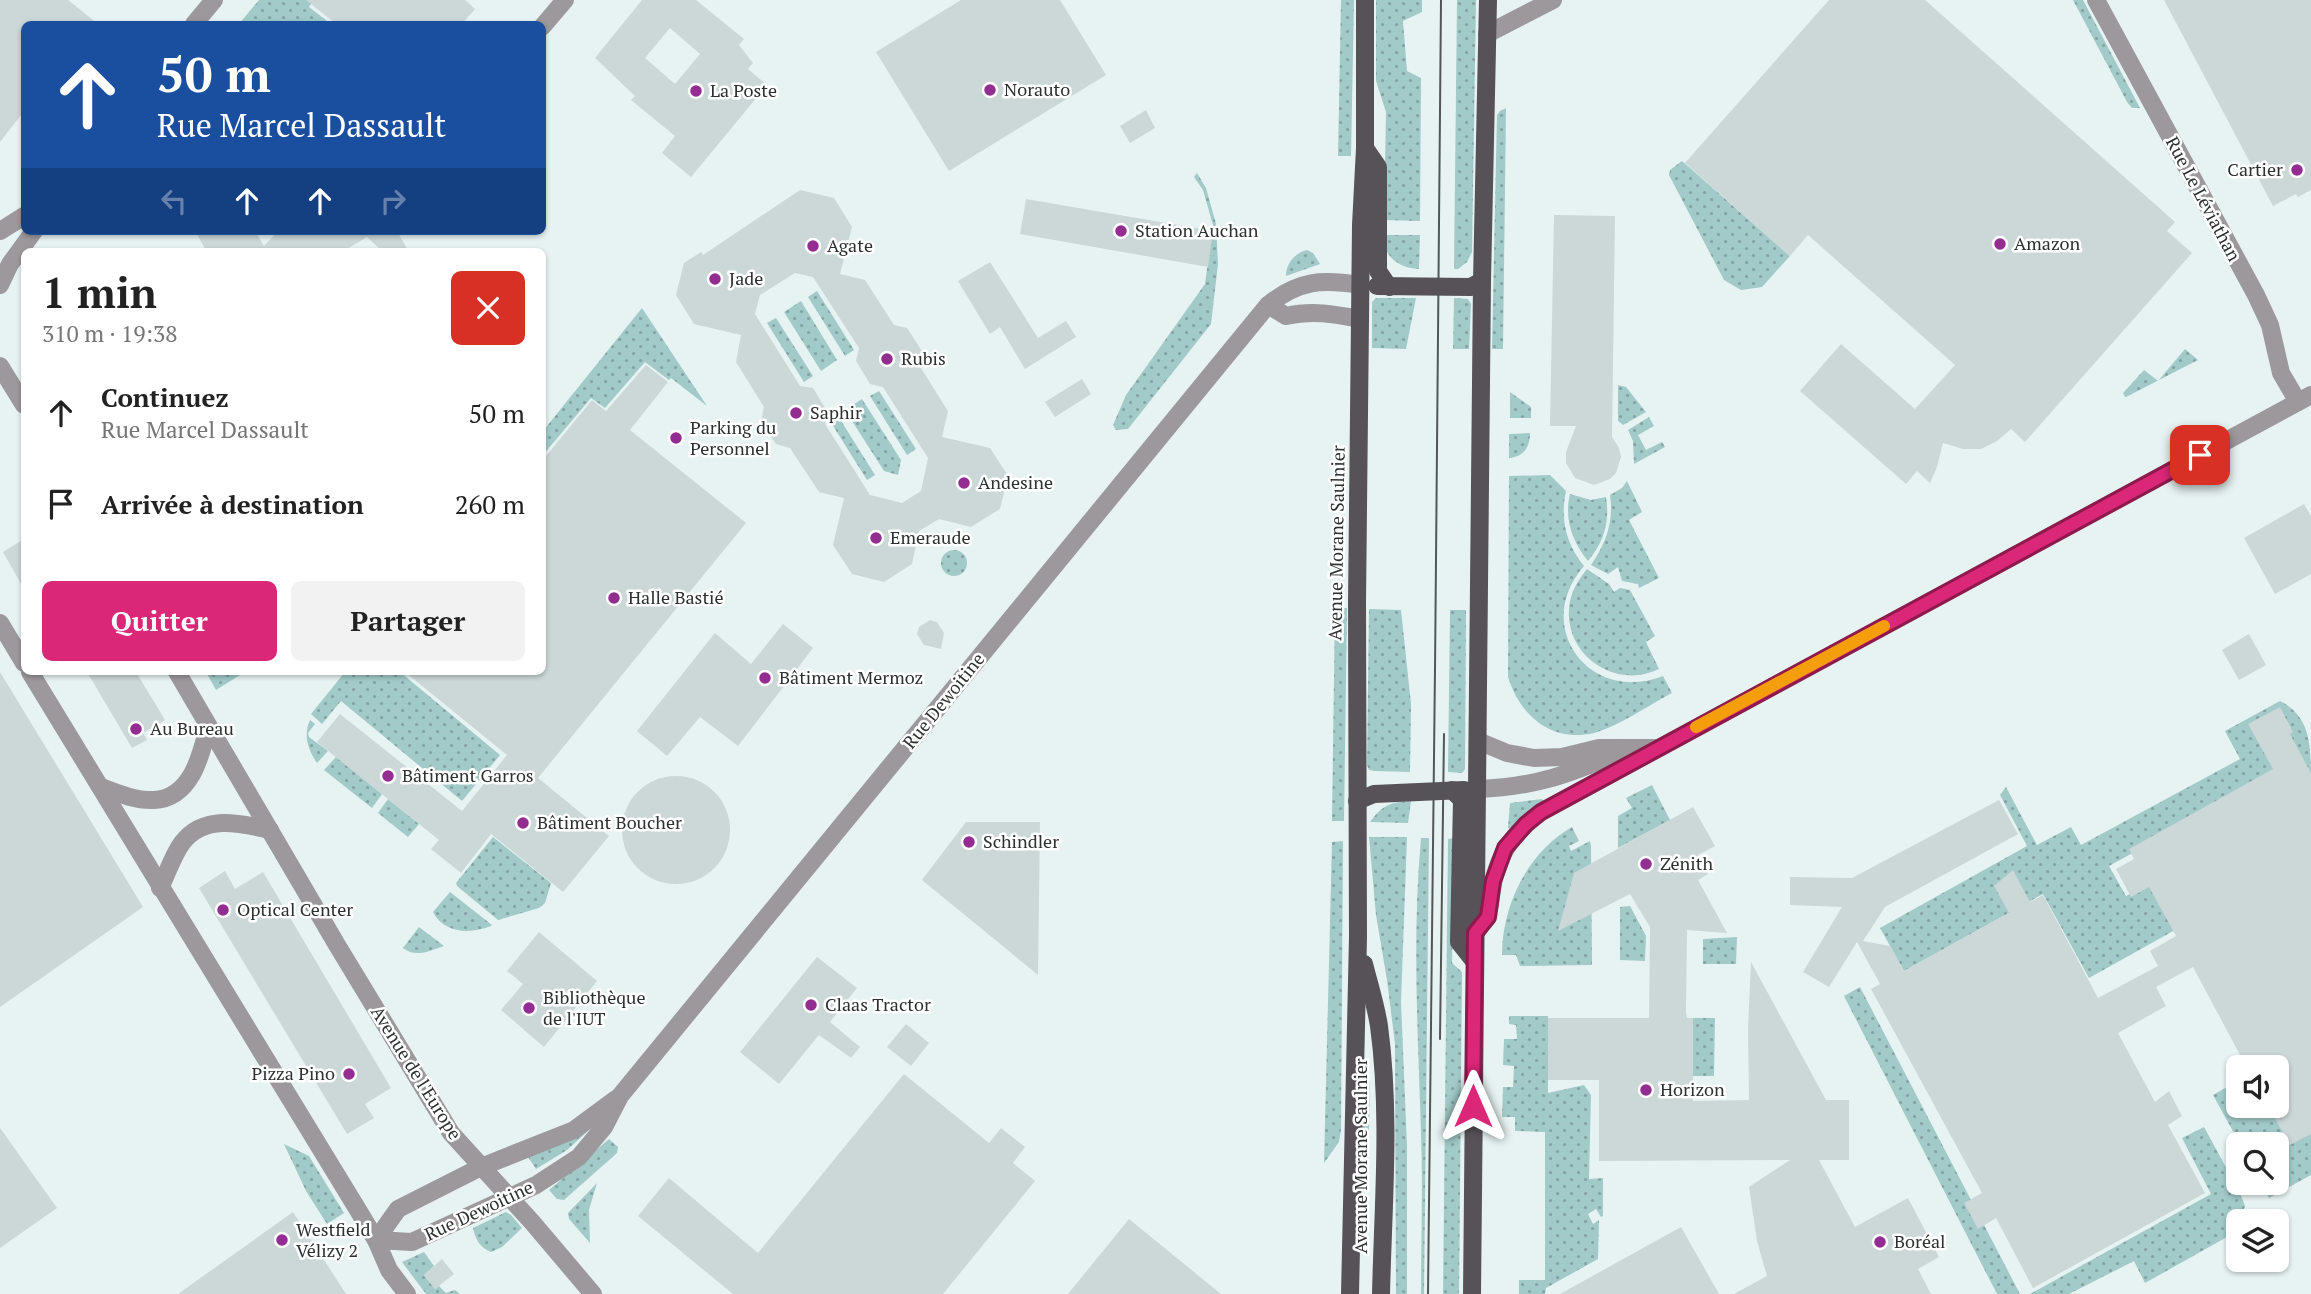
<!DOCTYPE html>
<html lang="fr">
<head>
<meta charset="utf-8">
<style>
  body { margin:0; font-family:"PT Serif",serif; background:#f2f2f2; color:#222; height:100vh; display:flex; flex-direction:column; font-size:26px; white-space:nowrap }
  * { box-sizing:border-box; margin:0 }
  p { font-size:23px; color:#767676 }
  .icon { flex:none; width:38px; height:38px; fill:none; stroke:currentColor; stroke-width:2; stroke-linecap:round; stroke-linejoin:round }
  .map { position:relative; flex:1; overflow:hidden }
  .side { position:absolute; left:21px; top:248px; width:525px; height:427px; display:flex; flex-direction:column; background:#fff; border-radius:10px; box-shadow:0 2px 5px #0004 }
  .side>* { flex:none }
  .top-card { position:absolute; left:21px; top:21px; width:525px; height:214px; border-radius:10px; box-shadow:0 2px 5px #0004; background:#1a4fa0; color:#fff; overflow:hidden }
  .fabs { position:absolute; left:2226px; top:1055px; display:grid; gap:14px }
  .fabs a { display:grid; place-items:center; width:63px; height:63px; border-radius:10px; background:#fff; box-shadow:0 2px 5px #0004; font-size:35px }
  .pin { position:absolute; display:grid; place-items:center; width:60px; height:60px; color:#fff; margin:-30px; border-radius:14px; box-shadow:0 4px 10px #0006 }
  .me { position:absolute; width:77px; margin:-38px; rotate:0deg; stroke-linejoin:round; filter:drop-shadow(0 0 5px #0008) }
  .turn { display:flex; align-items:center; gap:24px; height:147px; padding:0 21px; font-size:32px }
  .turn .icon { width:91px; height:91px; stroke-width:2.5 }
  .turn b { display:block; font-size:49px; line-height:60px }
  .lanes { display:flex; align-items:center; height:66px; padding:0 21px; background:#0003; justify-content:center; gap:35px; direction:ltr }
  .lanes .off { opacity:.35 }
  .round { display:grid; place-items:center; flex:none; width:74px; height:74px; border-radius:10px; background:#f2f2f2 }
  .head { display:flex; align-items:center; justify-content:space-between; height:119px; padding:0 21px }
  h1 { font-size:42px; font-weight:600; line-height:52px }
  .primary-button { display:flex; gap:14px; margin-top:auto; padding:14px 21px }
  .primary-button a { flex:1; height:80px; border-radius:10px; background:#db2777; color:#fff; font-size:28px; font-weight:600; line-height:80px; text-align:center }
  .primary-button a+a { background:#f2f2f2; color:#222 }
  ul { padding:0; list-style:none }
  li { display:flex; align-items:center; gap:21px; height:91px; padding:0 21px }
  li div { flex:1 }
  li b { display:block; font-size:26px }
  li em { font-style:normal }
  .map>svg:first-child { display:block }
  .grass { fill:url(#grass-dots) }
  .building { fill:#ccd7d7; fill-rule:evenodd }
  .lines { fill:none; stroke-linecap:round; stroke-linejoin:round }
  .minor { stroke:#9c989b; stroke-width:18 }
  .major { stroke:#575257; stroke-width:18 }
  .tram { stroke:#515656; stroke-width:2 }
  .route-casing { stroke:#8e194d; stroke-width:18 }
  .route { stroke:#db2777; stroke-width:12 }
  .slow { stroke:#f59e0b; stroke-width:12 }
  .poi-dot { fill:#942d92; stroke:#fff; stroke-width:2.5 }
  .labels { text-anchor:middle; stroke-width:5; stroke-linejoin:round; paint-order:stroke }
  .poi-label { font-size:18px; fill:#2c3030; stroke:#fff; text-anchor:start }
  .street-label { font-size:18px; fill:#2c3030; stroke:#fff }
</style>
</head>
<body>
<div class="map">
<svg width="2311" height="1294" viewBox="0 0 2311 1294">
  <defs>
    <pattern id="grass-dots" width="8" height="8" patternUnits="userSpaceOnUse" patternTransform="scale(1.75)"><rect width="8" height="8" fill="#a1cac8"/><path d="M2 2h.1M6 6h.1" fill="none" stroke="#83a4a3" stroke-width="1.8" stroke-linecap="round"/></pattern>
  </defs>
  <rect width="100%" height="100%" fill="#e7f3f2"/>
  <g class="grass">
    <polygon points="259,0 313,0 309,7 331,24 239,24"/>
    <polygon points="1341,0 1354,0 1351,156 1338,156"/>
    <polygon points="1376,0 1422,0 1422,12 1403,21 1407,71 1421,78 1420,221 1384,220 1386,112 1376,81"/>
    <polygon points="1457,0 1476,0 1472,252 1467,262 1458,269 1454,269"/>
    <polygon points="2073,0 2083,0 2140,108 2132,108 2127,102"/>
    <polygon points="1506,108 1503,349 1492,349 1497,115 1500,111"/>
    <polygon points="1682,161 1790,256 1762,287 1741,290 1724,280 1669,175 1670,170"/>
    <polygon points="1197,173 1206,188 1216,224 1218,264 1211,324 1128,429 1116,430 1113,425 1126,395 1205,284 1213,225 1203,190 1194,177"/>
    <path d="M1383,235H1420L1419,269C1398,268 1383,256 1383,235Z"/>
    <path d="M1307,250L1313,253L1320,264L1286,276C1286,263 1295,253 1307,250Z"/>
    <polygon points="817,291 854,350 845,356 808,297"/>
    <polygon points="1376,298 1416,298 1406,349 1372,348 1372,302"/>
    <polygon points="1454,298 1468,299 1471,304 1469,349 1453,349"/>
    <polygon points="801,301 837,360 821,371 784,312"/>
    <polygon points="642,308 707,406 671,378 669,380 645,362 605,408 591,398 543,455 543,431"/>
    <polygon points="776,318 813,376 804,382 767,323"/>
    <polygon points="2185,349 2198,360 2126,397 2125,397 2123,393 2144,370 2158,381"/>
    <polygon points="1618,385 1626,387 1646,412 1623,425 1618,421"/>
    <polygon points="879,391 916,449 907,455 870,396"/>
    <polygon points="1510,392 1531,407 1531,418 1510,418"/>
    <polygon points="862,399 901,460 898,475 884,471 845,410"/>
    <polygon points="838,416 875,475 867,480 830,421"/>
    <polygon points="1649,417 1654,426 1638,435 1646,450 1662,442 1665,447 1634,464 1633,441 1628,430"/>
    <path d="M1530,433C1530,448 1523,457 1509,458V434Z"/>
    <path d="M1550,475L1566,491C1560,519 1566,544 1584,566C1531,627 1590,705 1663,676L1672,693C1649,705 1619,726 1594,733C1552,743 1520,716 1508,677L1509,476Z"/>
    <path d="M1627,481L1642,512L1629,520L1659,578L1639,588L1638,584L1622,581L1618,567L1608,574L1591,565C1606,543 1614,522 1610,495L1622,488Z"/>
    <path d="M1570,494L1591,500L1606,497C1610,522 1604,542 1588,561C1572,541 1564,519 1570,494Z"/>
    <circle cx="954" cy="563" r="13"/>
    <path d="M1587,569L1609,584L1614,592L1620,588L1630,590L1655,636L1646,642L1659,669C1617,690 1565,657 1569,608C1570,593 1578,580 1587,569Z"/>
    <polygon points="1335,608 1347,608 1344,821 1332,821"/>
    <polygon points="1369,609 1401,610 1411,704 1410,772 1375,771 1369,770 1367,765"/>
    <polygon points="1450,610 1466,610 1465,769 1462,773 1448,772"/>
    <polygon points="206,672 245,672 216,690"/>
    <polygon points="345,672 400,672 500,755 462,801 341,701 322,724 311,714"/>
    <path d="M2280,701C2311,717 2311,745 2311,783L2299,761L2109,866L2126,896L2150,883L2175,930L2089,978L2043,894L1904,971L1880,928L2027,846L2000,795L2006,787L2037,845L2071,827L2081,845L2240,759L2225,731Z"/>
    <path d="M310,720L315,724L308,733L309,737L328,751L317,763C308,749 303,736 310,720Z"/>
    <polygon points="336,757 382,794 372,808 324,770"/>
    <polygon points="1652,785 1670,820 1618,848 1618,816 1632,808 1626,798"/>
    <polygon points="388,799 419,824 408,837 378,813"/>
    <polygon points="1542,799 1543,801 1510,829 1508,828 1510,803"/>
    <path d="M1411,801L1408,823L1370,822C1382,805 1391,802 1411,801Z"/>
    <path d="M1572,827L1579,841L1569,846L1571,851L1590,841L1591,846L1592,965L1520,966L1516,955H1502C1502,905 1528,852 1572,827Z"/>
    <polygon points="493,837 551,883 545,903 539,908 498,920 457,886 456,883"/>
    <polygon points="1369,837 1407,837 1401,1002 1407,1146 1407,1294 1396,1294 1395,1044 1387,980 1376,915"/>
    <path d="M1421,838H1429L1424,1294H1421C1421,1240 1423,1186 1421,1133C1418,1034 1412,937 1421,838Z"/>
    <polygon points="1454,838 1452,963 1462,972 1459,1294 1443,1294 1448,839"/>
    <polygon points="1343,841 1341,1130 1339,1142 1324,1163 1332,842"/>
    <path d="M450,892L492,925L491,926C471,934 444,934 433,912Z"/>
    <polygon points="1630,906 1646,936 1645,961 1620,960 1620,907"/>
    <path d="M419,927L444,946C429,951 416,958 403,948Z"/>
    <polygon points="1737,937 1736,964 1703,964 1703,939"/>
    <polygon points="1860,987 2020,1294 1997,1294 1844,996"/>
    <polygon points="1509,1016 1548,1016 1548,1093 1584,1085 1591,1095 1589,1179 1603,1178 1603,1216 1601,1217 1596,1209 1588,1214 1593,1224 1599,1220 1598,1259 1546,1288 1545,1294 1499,1294 1519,1294 1519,1280 1545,1280 1545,1132 1515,1131 1515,1117 1502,1117 1503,1087 1513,1087 1514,1066 1503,1065 1504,1039 1517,1039 1516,1025 1509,1024"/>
    <polygon points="1693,1018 1715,1018 1714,1076 1692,1076"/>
    <polygon points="1368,1079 1370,1082 1368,1178 1362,1178 1364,1082"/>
    <polygon points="2238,1081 2238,1106 2271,1106 2311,1130 2311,1175 2269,1198 2261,1183 2277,1183 2277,1144 2240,1144 2213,1095"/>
    <polygon points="2204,1127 2240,1193 2245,1206 2236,1232 2145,1283 2134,1261 2069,1294 2030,1294 2211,1194 2182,1138"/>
    <polygon points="588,1129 588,1131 567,1150 536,1169 528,1157"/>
    <polygon points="609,1139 618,1147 617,1153 564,1200 557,1199 549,1190"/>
    <polygon points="284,1144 309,1156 344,1213 327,1224 306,1191"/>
    <polygon points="597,1183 589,1210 590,1243 569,1219 568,1213"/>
    <path d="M506,1212L511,1215L522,1228L502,1247L491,1252C479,1247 476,1240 473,1228Z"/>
    <polygon points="424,1252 434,1266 424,1275 435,1289 439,1286 446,1293 455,1290 460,1294 426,1294 402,1262"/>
  </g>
  <g class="building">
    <polygon points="0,0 68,0 98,24 24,24 24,111 0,142"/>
    <polygon points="306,0 465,0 475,9 462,24 336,24"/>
    <path d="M642,0H696L744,39L739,45L753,63L748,69L767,85L691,177L662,153L675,136L631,100L635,96L595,58ZM670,28L700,54L675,84L645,58Z"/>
    <polygon points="961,0 1060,0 1106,75 949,171 876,52"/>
    <polygon points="1829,0 1925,0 2175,222 2167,231 2192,253 2025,442 2011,429 1997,441 1981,449 1963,449 1943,443 1937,467 1930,483 1917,471 1906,484 1800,391 1841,344 1915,409 1955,365 1808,235 1790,256 1685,163"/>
    <polygon points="2164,0 2311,0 2311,190 2298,197 2296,194 2273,206"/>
    <polygon points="1146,110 1155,128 1130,143 1120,126"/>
    <path d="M800,190L834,198L852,227L840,274L865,280L894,325L907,328L922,351L919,365L948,411L942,437L990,448L1008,476L1000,509L971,527L939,519L919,531L912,564L884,582L852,574L833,545L844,498L819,492L790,448L776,444L761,421L764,407L736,362L741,335L694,324L676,295L684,263L701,252L703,255ZM795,273L813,277L859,348L856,361L870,384L883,387L928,458L921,491L902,503L870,495L825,424L827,411L813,388L800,386L755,314L760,295Z"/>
    <polygon points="1026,199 1213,231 1208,267 1020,234"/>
    <polygon points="1554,215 1615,216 1612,437 1619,448 1621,457 1616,473 1610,479 1594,485 1575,478 1566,463 1566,452 1576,426 1550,426"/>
    <polygon points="195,231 255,231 264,246 278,231 397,231 409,252 383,252 367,237 342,252 207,252"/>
    <polygon points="990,262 1038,338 1066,321 1076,337 1025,369 1000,327 990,334 958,281"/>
    <polygon points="646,365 668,382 630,430 746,523 538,778 609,836 563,892 491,834 461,873 431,849 439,840 317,742 340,714 462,811 507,755 405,672 542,672 542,461 592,400 606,411"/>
    <polygon points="1082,379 1091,394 1055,417 1045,402"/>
    <polygon points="2304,504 2311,516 2311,574 2275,594 2244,538"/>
    <polygon points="24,539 24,589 3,552"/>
    <polygon points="930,620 937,622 944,633 941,649 924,645 917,634 919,627"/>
    <polygon points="783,624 813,648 738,746 700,717 667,756 637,731 715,633 751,664"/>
    <polygon points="2249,634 2266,665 2239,680 2222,650"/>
    <polygon points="0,672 143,907 0,1007"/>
    <polygon points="87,672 136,672 165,720 143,733 147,740 132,748"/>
    <polygon points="2280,707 2293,732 2290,734 2311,773 2311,1134 2290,1145 2268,1106 2277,1106 2277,1068 2247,1068 2193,967 2156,987 2166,1006 2118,1033 2155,1102 2169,1091 2182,1116 2168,1125 2205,1193 2033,1288 1996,1218 1978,1229 1964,1203 1982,1193 1871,989 1880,984 1857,942 1829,987 1803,972 1842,907 1790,905 1790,877 1852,878 1999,800 2018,834 1885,907 1863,941 1890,946 1904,971 2009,913 1994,886 2013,870 2030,902 2043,895 2098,998 2158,966 2150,951 2176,936 2149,887 2131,897 2116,869 2134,859 2129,849 2273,769 2248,724"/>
    <circle cx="676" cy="830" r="54"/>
    <polygon points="1693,807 1715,846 1698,855 1708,874 1698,880 1727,933 1687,930 1686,1012 1687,1018 1693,1018 1693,1101 1749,1100 1748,1029 1751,962 1826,1100 1849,1100 1849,1160 1819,1160 1855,1227 1908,1198 1939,1257 1918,1269 1931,1294 1734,1294 1767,1276 1757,1241 1749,1187 1790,1160 1599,1161 1599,1080 1548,1080 1548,1018 1649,1018 1650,927 1630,894 1558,931 1574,873"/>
    <polygon points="966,822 1040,822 1038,975 922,880"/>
    <polygon points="225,871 235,889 263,872 391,1088 365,1104 374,1118 347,1134 199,888"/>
    <polygon points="539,932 597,981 544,1047 501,1010 523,984 507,971"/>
    <polygon points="817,957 857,988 830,1022 860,1047 851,1058 819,1035 779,1084 740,1052"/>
    <polygon points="906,1024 929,1043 911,1066 887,1047"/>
    <polygon points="904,1074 989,1143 1001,1128 1025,1147 1013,1163 1035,1181 943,1294 733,1294 638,1216 669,1178 758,1253"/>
    <polygon points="0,1128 57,1208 0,1248"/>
    <polygon points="293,1212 346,1294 178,1294"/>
    <polygon points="1129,1219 1221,1294 1068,1294"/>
    <polygon points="1681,1227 1719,1294 1560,1294"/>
    <polygon points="442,1259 454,1274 435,1289 424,1275"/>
  </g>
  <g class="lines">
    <g class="minor">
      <polyline points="2096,0 2256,295 2270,325 2281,373 2298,402"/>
      <polyline points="194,24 214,0"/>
      <polyline points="542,27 565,0"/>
      <polyline points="1487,34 1553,0"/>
      <polyline points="0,231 24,216"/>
      <polyline points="0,285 10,264 34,231"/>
      <path d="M1268,305L1286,316C1312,310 1334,314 1360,319"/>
      <polyline points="0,366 24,405"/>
      <polyline points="0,623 24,663"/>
      <polyline points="30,672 358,1210 376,1240 389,1270 407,1294"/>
      <polyline points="177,672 337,945 451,1133 532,1222 593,1294"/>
      <polyline points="1478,741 1507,753 1534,758 1562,757 1599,748 1656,748"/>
      <path d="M101,787C117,793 136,801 154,800C191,798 201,756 208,727"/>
      <path d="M1478,789C1535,787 1571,774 1622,751"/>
      <path d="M160,888C167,874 173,855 182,843C204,814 240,823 270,830"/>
      <path d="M1475,933C1493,911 1488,909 1493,883C1500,850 1515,832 1541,812L2311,395"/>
      <path d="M376,1240L412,1242L536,1185L579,1157L604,1127L620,1096L1268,305C1299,280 1322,279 1360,285"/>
      <polyline points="376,1240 398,1209 481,1167 574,1130 616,1099"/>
    </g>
    <g class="major">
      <polyline points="1365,148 1378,167 1378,271 1389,287"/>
      <polyline points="1377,286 1471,287 1482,281"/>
      <polyline points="1452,790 1462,800 1459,942 1474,961"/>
      <polyline points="1357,801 1374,794 1464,790"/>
      <path d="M1364,964C1369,984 1376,1006 1379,1026C1391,1115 1383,1205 1381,1294"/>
      <polyline points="1350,1294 1358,937 1357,603 1361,225 1365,148 1365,0"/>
      <polyline points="1472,1294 1482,281 1488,0"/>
    </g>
    <g class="tram">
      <polyline points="1440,1039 1444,734"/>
      <path d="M1428,1294C1431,863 1440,431 1441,0"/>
    </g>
  </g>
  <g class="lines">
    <defs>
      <polyline id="route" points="1473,1106 1475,933 1488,917 1493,881 1505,848 1526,824 1541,812 2200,455"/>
    </defs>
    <use href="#route" class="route-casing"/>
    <use href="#route" class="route"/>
    <polyline class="slow" points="1696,727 1884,626"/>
  </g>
  <g class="poi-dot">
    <circle cx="990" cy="90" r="7"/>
    <circle cx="696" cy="91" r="7"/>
    <circle cx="2297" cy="170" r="7"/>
    <circle cx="1121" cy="231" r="7"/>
    <circle cx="2000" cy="244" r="7"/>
    <circle cx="813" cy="246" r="7"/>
    <circle cx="715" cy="279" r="7"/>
    <circle cx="887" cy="359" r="7"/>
    <circle cx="796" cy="413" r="7"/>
    <circle cx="676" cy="438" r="7"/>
    <circle cx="964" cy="483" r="7"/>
    <circle cx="876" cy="538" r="7"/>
    <circle cx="614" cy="598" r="7"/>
    <circle cx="765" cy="678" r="7"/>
    <circle cx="136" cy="729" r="7"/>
    <circle cx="388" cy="776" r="7"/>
    <circle cx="523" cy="823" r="7"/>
    <circle cx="969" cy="842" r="7"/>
    <circle cx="1646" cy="864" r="7"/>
    <circle cx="223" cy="910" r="7"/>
    <circle cx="811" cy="1005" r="7"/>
    <circle cx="529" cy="1008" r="7"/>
    <circle cx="349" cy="1074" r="7"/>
    <circle cx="1646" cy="1090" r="7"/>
    <circle cx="282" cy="1240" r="7"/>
    <circle cx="1880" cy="1242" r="7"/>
  </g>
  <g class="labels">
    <g class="poi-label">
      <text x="1004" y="96">Norauto</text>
      <text x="710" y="97">La Poste</text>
      <text x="2283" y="176" text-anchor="end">Cartier</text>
      <text x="1135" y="237">Station Auchan</text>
      <text x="2014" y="250">Amazon</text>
      <text x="827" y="252">Agate</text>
      <text x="729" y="285">Jade</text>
      <text x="901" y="365">Rubis</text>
      <text x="810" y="419">Saphir</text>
      <text x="690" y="434">Parking du<tspan x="690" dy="21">Personnel</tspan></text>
      <text x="978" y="489">Andesine</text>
      <text x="890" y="544">Emeraude</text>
      <text x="628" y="604">Halle Bastié</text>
      <text x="779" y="684">Bâtiment Mermoz</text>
      <text x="150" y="735">Au Bureau</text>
      <text x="402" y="782">Bâtiment Garros</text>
      <text x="537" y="829">Bâtiment Boucher</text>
      <text x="983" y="848">Schindler</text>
      <text x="1660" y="870">Zénith</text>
      <text x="237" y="916">Optical Center</text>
      <text x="543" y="1004">Bibliothèque<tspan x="543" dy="21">de l'IUT</tspan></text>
      <text x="825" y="1011">Claas Tractor</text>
      <text x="335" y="1080" text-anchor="end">Pizza Pino</text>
      <text x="1660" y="1096">Horizon</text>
      <text x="296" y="1236">Westfield<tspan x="296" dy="21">Vélizy 2</tspan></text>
      <text x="1894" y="1248">Boréal</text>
    </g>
    <g class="street-label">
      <text transform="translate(2203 199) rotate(62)" y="6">Rue Le Léviathan</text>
      <text transform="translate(1337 543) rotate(-89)" y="6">Avenue Morane Saulnier</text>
      <text transform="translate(944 701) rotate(-51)" y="6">Rue Dewoitine</text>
      <text transform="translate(416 1073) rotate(58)" y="6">Avenue de l'Europe</text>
      <text transform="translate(1361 1156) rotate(-90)" y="6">Avenue Morane Saulnier</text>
      <text transform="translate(479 1211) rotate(-25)" y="6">Rue Dewoitine</text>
    </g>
  </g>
</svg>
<div class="fabs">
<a><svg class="icon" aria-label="sound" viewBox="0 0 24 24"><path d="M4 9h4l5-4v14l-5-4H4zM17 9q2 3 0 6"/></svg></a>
<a><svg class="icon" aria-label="search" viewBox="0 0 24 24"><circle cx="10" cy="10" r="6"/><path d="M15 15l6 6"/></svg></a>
<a><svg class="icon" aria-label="layers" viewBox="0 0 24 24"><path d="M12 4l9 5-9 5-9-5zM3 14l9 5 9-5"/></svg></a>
</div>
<div class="pin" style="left:2200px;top:455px;background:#d93025"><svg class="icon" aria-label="arrive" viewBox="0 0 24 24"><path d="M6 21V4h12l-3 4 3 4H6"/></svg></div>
<svg class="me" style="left:1473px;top:1106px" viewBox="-20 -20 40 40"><path d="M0-17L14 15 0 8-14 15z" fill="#db2777" stroke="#fff" stroke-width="4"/></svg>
<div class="top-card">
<div class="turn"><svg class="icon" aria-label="ahead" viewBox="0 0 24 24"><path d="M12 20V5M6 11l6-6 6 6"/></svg><div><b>50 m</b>Rue Marcel Dassault</div></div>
<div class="lanes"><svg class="icon off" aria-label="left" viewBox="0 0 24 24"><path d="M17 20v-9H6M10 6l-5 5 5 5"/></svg><svg class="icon" aria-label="ahead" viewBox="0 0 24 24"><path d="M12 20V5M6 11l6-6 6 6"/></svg><svg class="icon" aria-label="ahead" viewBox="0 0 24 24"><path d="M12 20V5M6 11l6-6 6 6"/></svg><svg class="icon off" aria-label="right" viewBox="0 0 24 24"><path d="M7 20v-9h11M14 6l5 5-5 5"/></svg></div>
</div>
<section class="side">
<div class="head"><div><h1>1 min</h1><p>310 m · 19:38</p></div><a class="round" style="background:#d93025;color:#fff"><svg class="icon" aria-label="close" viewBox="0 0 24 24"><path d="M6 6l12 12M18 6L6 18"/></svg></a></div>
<ul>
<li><svg class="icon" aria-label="ahead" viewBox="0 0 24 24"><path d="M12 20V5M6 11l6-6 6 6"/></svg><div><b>Continuez</b><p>Rue Marcel Dassault</p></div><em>50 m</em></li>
<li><svg class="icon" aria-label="arrive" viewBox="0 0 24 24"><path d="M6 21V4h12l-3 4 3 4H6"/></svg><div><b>Arrivée à destination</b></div><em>260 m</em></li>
</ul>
<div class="primary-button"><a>Quitter</a><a>Partager</a></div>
</section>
</div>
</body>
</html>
